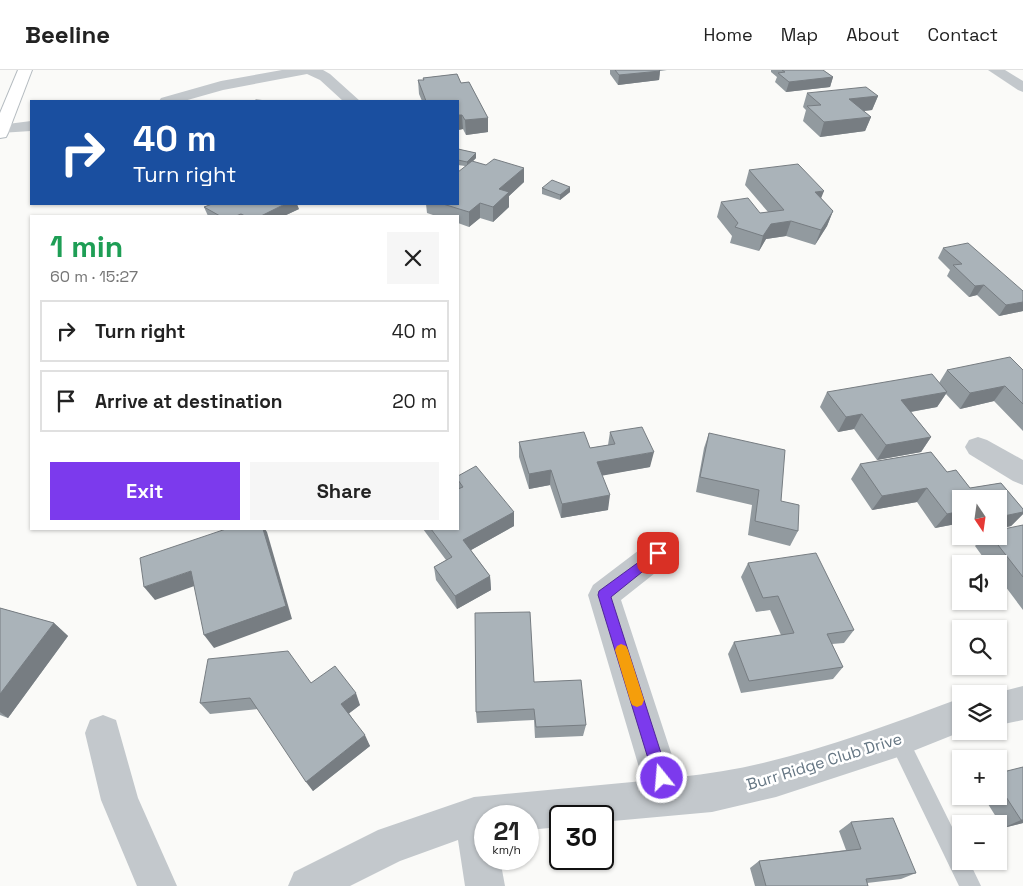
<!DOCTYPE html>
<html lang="en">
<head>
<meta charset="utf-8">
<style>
  body { margin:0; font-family:"Space Grotesk",sans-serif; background:#f6f6f6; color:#222; height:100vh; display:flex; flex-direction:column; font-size:19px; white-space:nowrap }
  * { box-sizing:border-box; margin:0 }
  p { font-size:16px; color:#767676 }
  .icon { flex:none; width:28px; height:28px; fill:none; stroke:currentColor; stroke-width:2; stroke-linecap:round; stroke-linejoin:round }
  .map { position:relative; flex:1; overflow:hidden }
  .details { position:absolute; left:30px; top:145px; width:429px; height:315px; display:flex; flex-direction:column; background:#fff; border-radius:0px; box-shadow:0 1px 4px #0004 }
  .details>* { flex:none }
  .top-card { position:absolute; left:30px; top:30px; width:429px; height:105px; border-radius:0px; box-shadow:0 1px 4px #0004; background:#1a4fa0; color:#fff; overflow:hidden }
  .needle { width:32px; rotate:167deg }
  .controls { position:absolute; left:952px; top:420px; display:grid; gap:10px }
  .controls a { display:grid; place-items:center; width:55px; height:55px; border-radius:0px; background:#fff; box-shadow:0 1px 4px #0004; font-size:25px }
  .speed { position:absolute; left:474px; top:735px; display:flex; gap:10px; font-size:25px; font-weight:700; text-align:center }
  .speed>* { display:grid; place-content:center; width:65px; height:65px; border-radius:50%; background:#fff; box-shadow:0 1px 4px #0004; line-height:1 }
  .speed small { font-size:12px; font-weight:400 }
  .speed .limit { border:2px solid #111; border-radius:8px; background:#fff; color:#111 }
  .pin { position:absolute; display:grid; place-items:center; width:42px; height:42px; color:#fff; margin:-21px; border-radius:10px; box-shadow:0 2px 8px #0006 }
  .me { position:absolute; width:55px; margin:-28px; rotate:343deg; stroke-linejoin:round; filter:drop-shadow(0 0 4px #0008) }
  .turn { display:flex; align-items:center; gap:18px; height:105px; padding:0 20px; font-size:22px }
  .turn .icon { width:65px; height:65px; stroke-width:2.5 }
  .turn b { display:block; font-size:35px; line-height:42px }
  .round { display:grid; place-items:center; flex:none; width:52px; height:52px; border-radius:0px; background:#f6f6f6 }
  .overview { display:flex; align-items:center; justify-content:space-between; height:85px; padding:0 20px }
  h1 { font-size:30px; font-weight:800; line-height:38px; color:#1e9e55 }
  .button { display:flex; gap:10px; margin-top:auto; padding:10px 20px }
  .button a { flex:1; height:58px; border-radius:0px; background:#7c3aed; color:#fff; font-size:20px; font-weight:800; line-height:58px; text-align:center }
  .button a+a { background:#f6f6f6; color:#222 }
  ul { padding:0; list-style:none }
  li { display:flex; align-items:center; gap:15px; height:62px; margin:0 10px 8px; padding:0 10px; border:2px solid #e0e0e0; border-radius:0px }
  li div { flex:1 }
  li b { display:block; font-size:19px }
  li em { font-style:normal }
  header { display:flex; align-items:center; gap:30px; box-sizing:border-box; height:70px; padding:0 25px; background:#fff; border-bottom:1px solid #e0e0e0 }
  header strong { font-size:24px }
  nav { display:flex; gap:28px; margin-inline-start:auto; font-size:18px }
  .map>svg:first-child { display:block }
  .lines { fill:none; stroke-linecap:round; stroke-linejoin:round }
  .secondary-casing { stroke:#b3babf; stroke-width:2 }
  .lane { fill:#c3c8cc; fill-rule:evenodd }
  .street { fill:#c3c8cc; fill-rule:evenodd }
  .secondary { fill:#fff; fill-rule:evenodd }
  .wall { fill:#929a9f }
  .shaded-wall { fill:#777d82 }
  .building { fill:#aab3b9; stroke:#777d82 }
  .route { fill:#7c3aed; stroke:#51269a }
  .slow { fill:#f59e0b }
  .labels { text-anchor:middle; stroke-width:5; stroke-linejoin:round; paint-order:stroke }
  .near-street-label { font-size:16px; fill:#657683; stroke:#fff }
</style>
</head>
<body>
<header>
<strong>Beeline</strong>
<nav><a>Home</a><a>Map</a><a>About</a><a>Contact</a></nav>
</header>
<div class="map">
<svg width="1023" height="816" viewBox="0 0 1023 816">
  <rect width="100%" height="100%" fill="#fafaf8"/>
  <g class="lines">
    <defs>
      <polygon id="secondary" points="18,0 32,0 8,63 6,67 0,68 0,43"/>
    </defs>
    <use href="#secondary" class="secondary-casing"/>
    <polygon class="lane" points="898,659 905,662 961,775 961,791 969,791 981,816 959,816 888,669 891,662"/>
    <g class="street">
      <polygon points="282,0 323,0 330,4 360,31 343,31 320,10 307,4 223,20 184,31 159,31 161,28 221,11"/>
      <polygon points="988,0 1005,0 1023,11 1023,22 1018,20"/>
      <polygon points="31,51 31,61 0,63 0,55"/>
      <polygon points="978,367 987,370 1023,390 1023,415 1013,411 969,384 965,377 969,370"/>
      <path d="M658,470L669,474L673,483L669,492L621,530L679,707C776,698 870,662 961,628V661H963L898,687L776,727L712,742L602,752V746H560V757L528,760V746H485V789H500L505,816H465L458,770L400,791L350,816H288L294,802L378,760L474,727L643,711L588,525L593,515L647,474Z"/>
      <polygon points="1023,616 1023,650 999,655 999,624 992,624"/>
      <polygon points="103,645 116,650 138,728 177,816 137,816 101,730 85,663 90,650"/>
    </g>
    <use href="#secondary" class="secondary"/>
  </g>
  <g class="wall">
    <polygon points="610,0 667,0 660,1 659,10 618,15 610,4"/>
    <polygon points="771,0 823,0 833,7 830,17 786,22 775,12 777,7 771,2"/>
    <polygon points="457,4 461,13 469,12 488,48 488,62 466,65 463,59 458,60 458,31 422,31 419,24 418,10 423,10 423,8"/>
    <polygon points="807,23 878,26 872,40 864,41 871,47 865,61 820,67 803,51 806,40 803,37"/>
    <polygon points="458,79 476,83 476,88 472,92 486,95 524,98 524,112 509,126 509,137 493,152 480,148 469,157 458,153 458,146 436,146 427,143 426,134 458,134 465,96 458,95"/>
    <polygon points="749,100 821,128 833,141 827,156 815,175 786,166 766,169 759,181 730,173 732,166 717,147 721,132 760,143 768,142 745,115"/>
    <polygon points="570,117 570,122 560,130 542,124 542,118"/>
    <polygon points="204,137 299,139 284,146 208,146"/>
    <polygon points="943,178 1023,221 1023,241 999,246 977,225 969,227 947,206 950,200 938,188"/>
    <polygon points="947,300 1023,300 1023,361 994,331 960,339 946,324 937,337 911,342 931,367 921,382 877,390 854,359 838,362 820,337 827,322 939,313"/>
    <polygon points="610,362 650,397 602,405 608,440 561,448 550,415 529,419 519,387 519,372 590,378 608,375"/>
    <polygon points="709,363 781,431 798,461 790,476 748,465 752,435 696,422 704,378"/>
    <polygon points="931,382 947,402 956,400 970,418 1001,413 1023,439 1023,444 1011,456 999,459 999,429 961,429 961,453 935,458 917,432 872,440 851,409 860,394"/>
    <polygon points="458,406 514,442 514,456 471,480 490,506 491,520 457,539 436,510 434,497 446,490 423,459 458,459"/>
    <polygon points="1023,455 1023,540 999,508 999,494 988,494 975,476 984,466 999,466"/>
    <polygon points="748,493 854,560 844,573 832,574 843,597 833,609 741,623 728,584 734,572 781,565 770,540 756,542 741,507"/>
    <polygon points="0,538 54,553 68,566 8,648 0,645"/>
    <polygon points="534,612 586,655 583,666 535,668 534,650 477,653 476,642"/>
    <polygon points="311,613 360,635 349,643 370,676 313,721 258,639 210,644 200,633"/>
    <polygon points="999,703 1023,753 1003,758 983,726 999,726"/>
    <polygon points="851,752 916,803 901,809 867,813 868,816 755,816 750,798 759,791 846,780 839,761"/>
  </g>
  <g class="shaded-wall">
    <polygon points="660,1 659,10 618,15 619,5"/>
    <polygon points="833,7 830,17 786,22 789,12"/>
    <polygon points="878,26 872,40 844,43 849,29"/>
    <polygon points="458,45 462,45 463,59 458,60"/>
    <polygon points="871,47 865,61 820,67 824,52"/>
    <polygon points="488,48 488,62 466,65 465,50"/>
    <polygon points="476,83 476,88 467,97 467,92"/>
    <polygon points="524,98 524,112 509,126 509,137 493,152 493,137 499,119"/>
    <polygon points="570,117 570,122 560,130 560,125"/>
    <polygon points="824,121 818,136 815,122"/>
    <polygon points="480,133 480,148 469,157 469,142"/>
    <polygon points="285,134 297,134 299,139 284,146 261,146"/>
    <polygon points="833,141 827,156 815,175 821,160"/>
    <polygon points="791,151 786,166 766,169 759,181 763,166 771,154"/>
    <polygon points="984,215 977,225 969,227 975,216"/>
    <polygon points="1023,232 1023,241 999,246 1006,235"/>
    <polygon points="1005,316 994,331 960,339 970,323"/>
    <polygon points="947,322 937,337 892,345 901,330"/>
    <polygon points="862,344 854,359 838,362 846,347"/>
    <polygon points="931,367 921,382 877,390 886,375"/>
    <polygon points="654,382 650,397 595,407 597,392"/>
    <polygon points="551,400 550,415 529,419 529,404"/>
    <polygon points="927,418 917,432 872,440 882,426"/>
    <polygon points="610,425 608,440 561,448 562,434"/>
    <polygon points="961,441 961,453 935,458 947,444"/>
    <polygon points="514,442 514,456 464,484 463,470"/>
    <polygon points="1023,442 1023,444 1011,456 999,459 999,447"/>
    <polygon points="263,459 265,459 267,462 292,549 214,578 204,565"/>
    <polygon points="191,501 200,514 155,530 144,517"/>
    <polygon points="490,506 491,520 457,539 455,526"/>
    <polygon points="54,553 68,566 8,648 0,642 0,624"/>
    <polygon points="356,623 360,635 347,645 341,634"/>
    <polygon points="365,665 370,676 313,721 306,712"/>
    <polygon points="1021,750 1023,750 1023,753 1003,758"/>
  </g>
  <g class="building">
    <polygon points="615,0 659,0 660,1 619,5"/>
    <polygon points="782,0 823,0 833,7 789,12 778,3 785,2"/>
    <polygon points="457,4 461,13 469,12 488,48 465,50 462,45 458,45 458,31 426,31 418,10 424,10 423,8"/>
    <polygon points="866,17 878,26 849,29 871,47 824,52 807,36 821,35 807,23"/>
    <polygon points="256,30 268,31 254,31"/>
    <polygon points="458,79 476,83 467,92 458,90"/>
    <polygon points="494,89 524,98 499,119 509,122 493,137 480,133 469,142 443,134 458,134 458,102 472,91 486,95"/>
    <polygon points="798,94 824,121 815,122 833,141 821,160 791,151 771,154 763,166 735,157 738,153 721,132 748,128 760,143 784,140 749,100"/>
    <polygon points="552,110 570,117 560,125 542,118"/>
    <polygon points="212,134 285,134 261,146 245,146 241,144 236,146 220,146 204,137"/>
    <polygon points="968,173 1023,221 1023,232 1006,235 984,215 975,216 953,195 962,194 943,178"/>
    <polygon points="1010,287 1023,300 1023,334 1005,316 970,323 947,300"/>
    <polygon points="932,304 947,322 901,330 931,367 886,375 862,344 846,347 827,322"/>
    <polygon points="642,357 654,382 597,392 610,425 562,434 551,400 529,404 519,372 584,362 590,378 615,374 610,362"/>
    <polygon points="709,363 785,380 781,431 799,435 798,461 755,451 759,420 700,407"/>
    <polygon points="931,382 947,402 956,400 970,418 1001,413 1023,439 1023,442 999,447 999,429 961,429 961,441 947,444 927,418 882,426 860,394"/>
    <polygon points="476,396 514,442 463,470 490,506 455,526 434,497 452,487 431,459 458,459 458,419 463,417 458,410 458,406"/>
    <polygon points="1023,455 1023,507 991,466 999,466 999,460"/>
    <polygon points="226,459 263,459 286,536 204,565 191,501 144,517 140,488"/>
    <polygon points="816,483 854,560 827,564 843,597 749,611 734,572 794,563 778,526 763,528 748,493"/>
    <polygon points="0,538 54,553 0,624"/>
    <polygon points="530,542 534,612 581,610 586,655 536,657 534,639 476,642 475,543"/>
    <polygon points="288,581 311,613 335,596 356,623 341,634 365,665 306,712 250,628 200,633 208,589"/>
    <polygon points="1023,697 1023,750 1021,750 999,716 999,703"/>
    <polygon points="893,748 916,803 866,809 868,816 766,816 759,791 861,779 851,752"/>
  </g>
  <polygon class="route" points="658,478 662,479 664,483 662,486 611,527 669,708 667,714 662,716 656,714 654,708 598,525 599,521"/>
  <polygon class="slow" points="621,574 626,576 628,580 644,630 642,635 637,637 632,635 630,630 615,580 617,576"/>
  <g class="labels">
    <g class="near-street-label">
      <text transform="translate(824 691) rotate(-17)" y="6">Burr Ridge Club Drive</text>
    </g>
  </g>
</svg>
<div class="controls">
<a><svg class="needle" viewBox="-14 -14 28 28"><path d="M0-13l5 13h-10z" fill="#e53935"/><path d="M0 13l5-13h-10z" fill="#767676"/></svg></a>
<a><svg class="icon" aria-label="sound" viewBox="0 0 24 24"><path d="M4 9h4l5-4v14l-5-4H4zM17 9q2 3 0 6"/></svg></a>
<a><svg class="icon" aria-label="search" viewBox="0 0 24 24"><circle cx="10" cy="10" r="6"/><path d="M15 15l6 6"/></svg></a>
<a><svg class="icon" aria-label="layers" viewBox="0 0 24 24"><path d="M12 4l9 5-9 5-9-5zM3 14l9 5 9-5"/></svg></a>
<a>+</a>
<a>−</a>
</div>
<div class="speed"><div>21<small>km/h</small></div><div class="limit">30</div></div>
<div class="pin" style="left:658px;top:483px;background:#d93025"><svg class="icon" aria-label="arrive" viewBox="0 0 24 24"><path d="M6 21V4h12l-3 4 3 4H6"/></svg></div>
<svg class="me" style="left:662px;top:708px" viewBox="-20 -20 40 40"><circle r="17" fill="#7c3aed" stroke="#fff" stroke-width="3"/><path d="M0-11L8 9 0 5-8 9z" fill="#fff"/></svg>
<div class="top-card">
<div class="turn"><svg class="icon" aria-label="right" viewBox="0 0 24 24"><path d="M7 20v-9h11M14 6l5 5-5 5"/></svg><div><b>40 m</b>Turn right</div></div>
</div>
<section class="details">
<div class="overview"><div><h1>1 min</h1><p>60 m · 15:27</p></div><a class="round"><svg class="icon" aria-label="close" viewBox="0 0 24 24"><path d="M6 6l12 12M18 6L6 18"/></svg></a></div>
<ul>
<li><svg class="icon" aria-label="right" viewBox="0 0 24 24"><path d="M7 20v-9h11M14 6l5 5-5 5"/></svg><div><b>Turn right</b></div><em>40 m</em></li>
<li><svg class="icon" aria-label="arrive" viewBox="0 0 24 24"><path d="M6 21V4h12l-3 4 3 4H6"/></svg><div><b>Arrive at destination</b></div><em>20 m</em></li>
</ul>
<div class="button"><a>Exit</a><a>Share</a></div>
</section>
</div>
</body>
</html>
